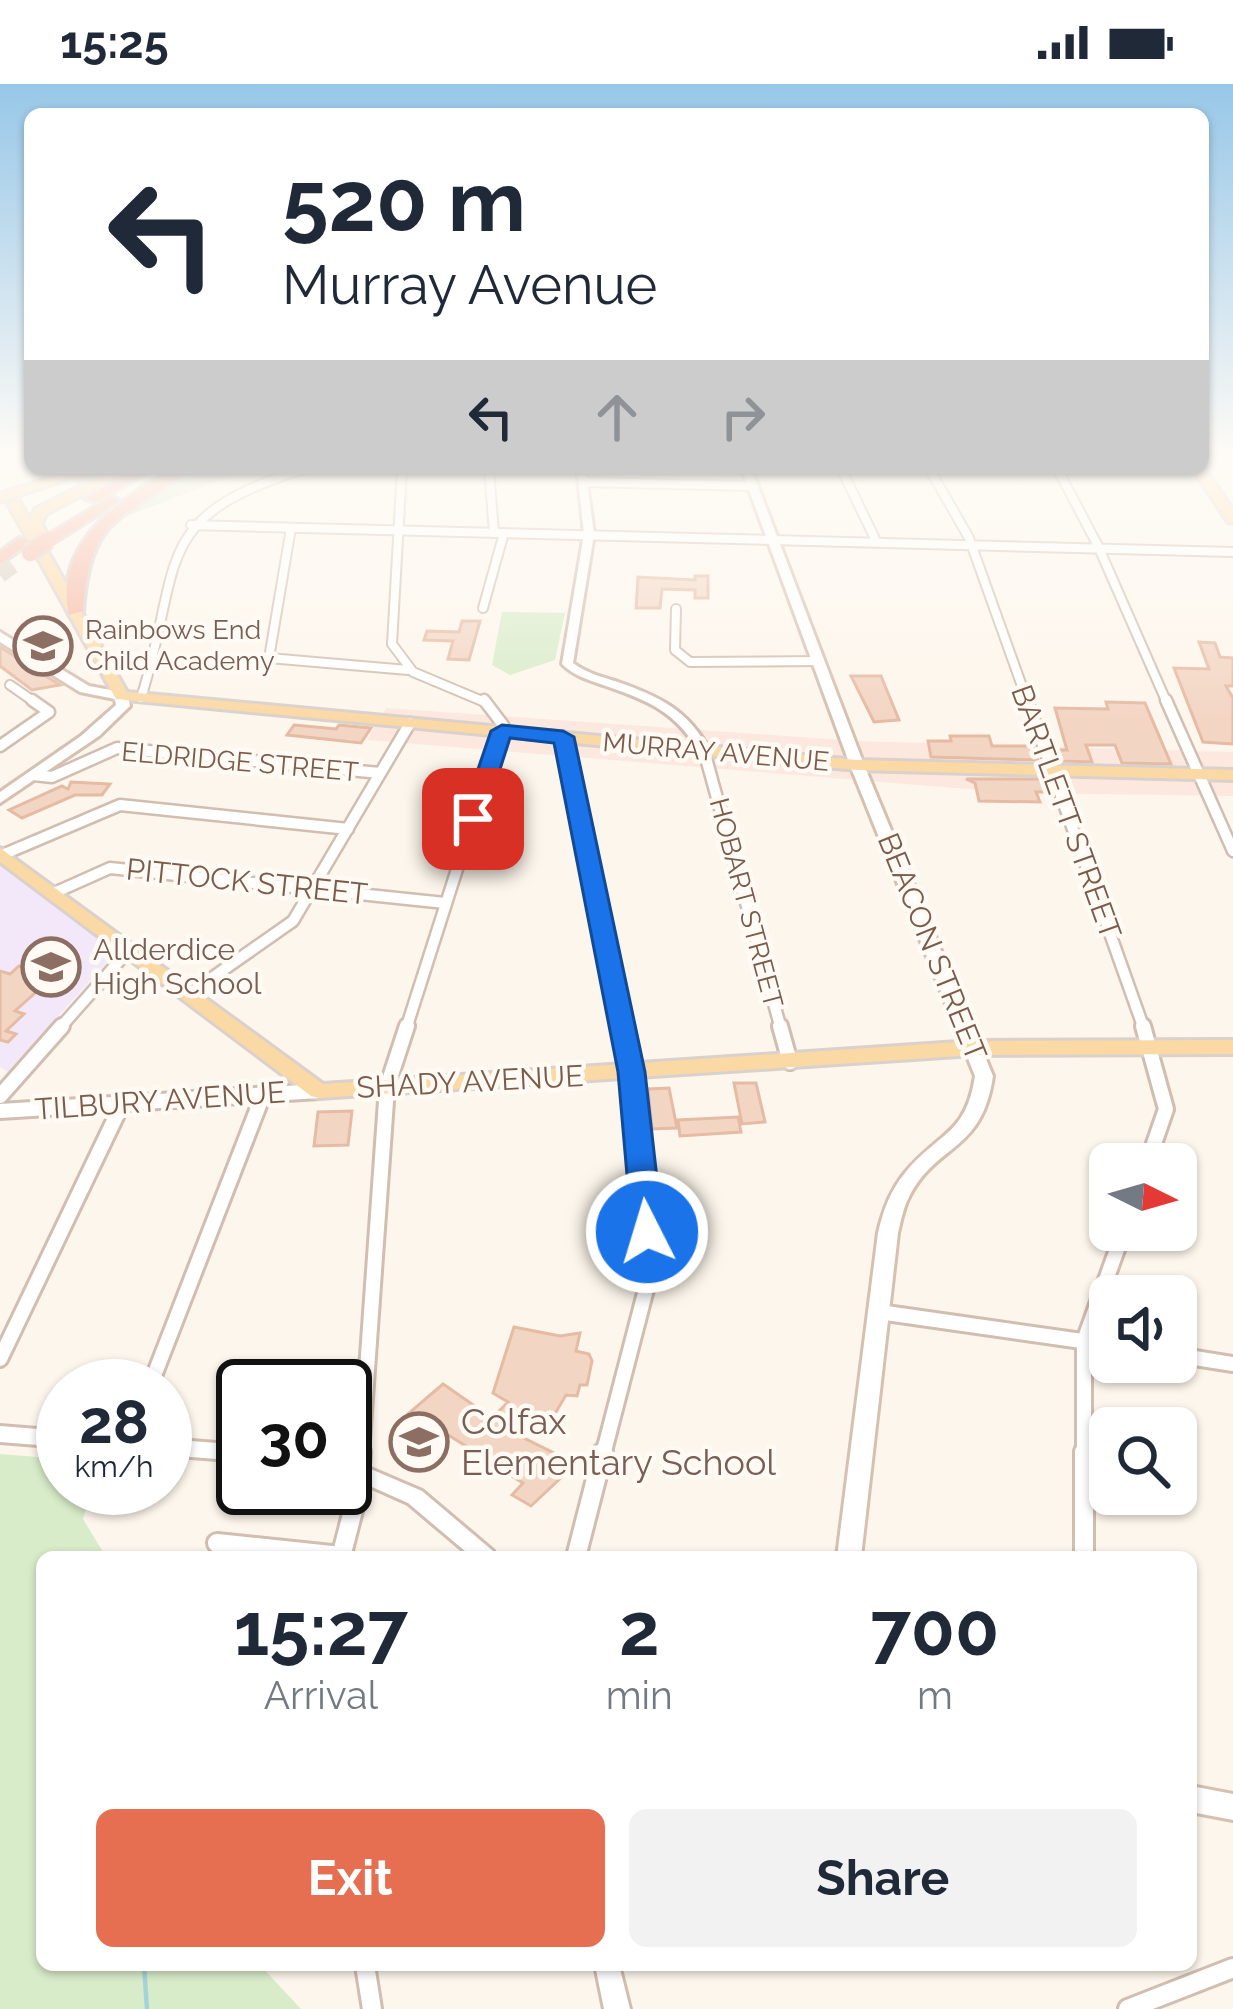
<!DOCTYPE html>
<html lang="en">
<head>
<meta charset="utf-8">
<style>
  body { margin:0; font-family:Raleway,sans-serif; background:#f2f2f3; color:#1f2937; height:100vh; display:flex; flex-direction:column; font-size:45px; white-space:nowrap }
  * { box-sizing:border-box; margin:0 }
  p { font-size:39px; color:#747a83 }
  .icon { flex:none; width:66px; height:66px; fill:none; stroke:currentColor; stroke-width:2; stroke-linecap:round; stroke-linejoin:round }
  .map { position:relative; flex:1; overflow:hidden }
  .sheet { position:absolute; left:36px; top:1467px; width:1161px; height:420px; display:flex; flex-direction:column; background:#fff; border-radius:18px; box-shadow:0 3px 9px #0004 }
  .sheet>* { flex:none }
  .guide { position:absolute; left:24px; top:24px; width:1185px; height:366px; border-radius:18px; box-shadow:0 3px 9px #0004; background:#fff; color:#1f2937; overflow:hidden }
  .needle { width:78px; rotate:95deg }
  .tools { position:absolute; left:1089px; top:1059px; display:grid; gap:24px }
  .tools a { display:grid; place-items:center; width:108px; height:108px; border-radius:18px; background:#fff; box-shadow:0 3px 9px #0004; font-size:60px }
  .speed { position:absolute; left:36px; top:1275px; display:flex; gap:24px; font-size:60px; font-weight:700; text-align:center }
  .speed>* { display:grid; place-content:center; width:156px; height:156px; border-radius:50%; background:#fff; box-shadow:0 3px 9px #0004; line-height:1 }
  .speed small { font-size:30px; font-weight:400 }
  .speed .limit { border:6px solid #111; border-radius:18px; background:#fff; color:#111 }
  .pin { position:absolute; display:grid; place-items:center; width:102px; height:102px; color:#fff; margin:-51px; border-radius:24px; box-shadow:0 6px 18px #0006 }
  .me { position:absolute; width:132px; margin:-66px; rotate:355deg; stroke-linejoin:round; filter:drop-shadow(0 0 9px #0008) }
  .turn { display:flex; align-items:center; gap:42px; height:252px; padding:0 60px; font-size:54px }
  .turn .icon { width:156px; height:156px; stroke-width:2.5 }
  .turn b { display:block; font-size:84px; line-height:102px }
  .lanes { display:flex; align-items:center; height:114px; padding:0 60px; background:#0003; justify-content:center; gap:60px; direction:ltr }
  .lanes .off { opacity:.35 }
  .eta { display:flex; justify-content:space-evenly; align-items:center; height:204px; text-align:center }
  .eta b { font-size:72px; font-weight:700; line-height:84px }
  .button { display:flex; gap:24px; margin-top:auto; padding:24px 60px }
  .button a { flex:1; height:138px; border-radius:18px; background:#e76f51; color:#fff; font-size:48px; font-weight:700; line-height:138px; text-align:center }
  .button a+a { background:#f2f2f3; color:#1f2937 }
  .status { display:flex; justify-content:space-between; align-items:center; height:84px; padding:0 60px; background:#fff; direction:ltr }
  .status svg { height:33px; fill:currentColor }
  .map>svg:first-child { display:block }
  .commercial { fill:#fde8e0 }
  .education { fill:#f3e8fa }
  .green { fill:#d8ecc9 }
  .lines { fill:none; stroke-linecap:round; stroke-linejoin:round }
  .stream { stroke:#a5d3da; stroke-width:4.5 }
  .building { fill:#f3d5c3; stroke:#e6bba3; stroke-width:3 }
  .motorway-tunnel { stroke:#dcd0c4; stroke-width:16; stroke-dasharray:16 8; stroke-linecap:butt }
  .minor-far3-casing { stroke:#d1beb0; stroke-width:12 }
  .minor-far2-casing { stroke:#d1beb0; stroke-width:15 }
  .minor-far1-casing { stroke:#d1beb0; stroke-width:20 }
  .minor-casing { stroke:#d1beb0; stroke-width:24 }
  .tertiary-casing { stroke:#d1beb0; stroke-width:6 }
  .secondary-casing { stroke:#d6c0b0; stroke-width:6 }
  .primary-casing { stroke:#dad1cd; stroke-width:6 }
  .motorway-casing { stroke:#dad1cd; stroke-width:6 }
  .minor-far3 { stroke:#fff; stroke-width:8 }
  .minor-far2 { stroke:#fff; stroke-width:10 }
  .minor-far1 { stroke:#fff; stroke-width:14 }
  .minor { stroke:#fff; stroke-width:18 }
  .tertiary { fill:#fff; fill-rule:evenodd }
  .secondary { fill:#fff; fill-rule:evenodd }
  .primary { fill:#fbd9a5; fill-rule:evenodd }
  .motorway { fill:#f7b7a3; fill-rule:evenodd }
  .motorway-bridge-casing { stroke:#dad1cd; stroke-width:21; stroke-linecap:butt }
  .motorway-bridge { stroke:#f7b7a3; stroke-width:16 }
  .route { fill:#1a73e8; stroke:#114b97; stroke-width:3 }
  .labels { text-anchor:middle; stroke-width:9; stroke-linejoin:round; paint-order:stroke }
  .far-education-label { font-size:27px; fill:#785e54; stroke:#fffaf3; text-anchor:start }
  .far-street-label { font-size:27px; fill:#7a5c4d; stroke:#fffaf3 }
  .street-label { font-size:30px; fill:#7a5c4d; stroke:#fffaf3 }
  .education-label { font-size:30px; fill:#785e54; stroke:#fffaf3; text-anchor:start }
  .near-education-label { font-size:36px; fill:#785e54; stroke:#fffaf3; text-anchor:start }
</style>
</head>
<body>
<div class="status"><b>15:25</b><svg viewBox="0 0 49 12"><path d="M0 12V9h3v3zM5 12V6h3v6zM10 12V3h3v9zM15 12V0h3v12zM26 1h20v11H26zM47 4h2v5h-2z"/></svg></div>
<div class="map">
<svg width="1233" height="1925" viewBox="0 0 1233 1925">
  <rect width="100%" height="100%" fill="#fdf6ec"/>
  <polygon class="commercial" points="386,624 858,657 1233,668 1233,712 1016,709 367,656"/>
  <polygon class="education" points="0,781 116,868 8,988 0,983"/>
  <g class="green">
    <polygon points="198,384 252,384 124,433 148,411"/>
    <polygon points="502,528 565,529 555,576 510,591 492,581"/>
    <polygon points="0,1370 63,1375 63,1404 92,1404 83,1435 106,1473 42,1473 42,1881 260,1881 301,1925 0,1925"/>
  </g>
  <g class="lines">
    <polyline class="stream" points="144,1881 147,1925"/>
  </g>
  <g class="building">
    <polygon points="695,492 708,492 708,514 695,514 695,506 662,505 660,524 636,524 638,493 695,496"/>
    <polygon points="462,537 480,537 469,576 448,575 453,557 424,556 427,547 459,548"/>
    <polygon points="1199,558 1215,559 1220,573 1233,574 1233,602 1226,602 1233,614 1233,660 1203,658 1174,584 1209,585"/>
    <polygon points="0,563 60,601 32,606 0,582"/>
    <polygon points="851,592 881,592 899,636 874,638"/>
    <polygon points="1106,618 1145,619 1171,680 1122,679 1115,661 1086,661 1092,678 1062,677 1058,666 1067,666 1055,624 1108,625"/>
    <polygon points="294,641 336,645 339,641 371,644 361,659 287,651"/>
    <polygon points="950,652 989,652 992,662 1033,662 1038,676 931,673 928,657 951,657"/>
    <polygon points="966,695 1045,695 1049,708 1036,708 1040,718 979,717 975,699"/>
    <polygon points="71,698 110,700 102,711 75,711 22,734 9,726 62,702 68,705"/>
    <polygon points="19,882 54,892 15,927 24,930 6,947 16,950 8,958 0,956 0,887 10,890"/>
    <polygon points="734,999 756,999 765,1038 742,1040"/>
    <polygon points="669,1004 677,1044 652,1045 648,1005"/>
    <polygon points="352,1027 348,1061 314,1062 318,1028"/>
    <polygon points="738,1033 741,1048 680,1052 678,1036"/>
    <polygon points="514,1243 560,1252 580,1249 576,1267 589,1270 592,1277 587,1301 580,1301 577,1312 566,1311 556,1328 530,1333 514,1349 570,1377 560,1388 564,1391 531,1422 512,1411 523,1399 484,1375 480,1380 463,1370 469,1364 432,1341 421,1352 402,1340 412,1331 409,1329 443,1300 492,1334 508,1318 493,1309"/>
  </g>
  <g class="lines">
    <polyline class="motorway-tunnel" points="0,491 18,478"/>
    <defs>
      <g id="minor-far3">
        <polyline points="402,384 392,560 413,588 487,619"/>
        <polyline points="489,384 494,449"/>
        <polyline points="841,384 876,457"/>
        <polyline points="929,384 969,454 1028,619"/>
        <polyline points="1057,384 1098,462 1167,619"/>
        <polyline points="583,398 752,402"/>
        <polyline points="191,441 1233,468"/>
        <polyline points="291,444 269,574 408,586"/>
        <polyline points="483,524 504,449"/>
        <polyline points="676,525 675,566 690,578 820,577"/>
        <polyline points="10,601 36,619"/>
        <path d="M141,614C184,477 148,433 307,384"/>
      </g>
      <g id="minor-far2">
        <polyline points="1027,616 1144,945"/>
        <polyline points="1166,616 1233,767"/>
        <polyline points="563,653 623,945"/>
        <polyline points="0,662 49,628 32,616"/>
        <polyline points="704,667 781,945"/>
        <polyline points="34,691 52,693 117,664 380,689"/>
        <polyline points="2,771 120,721 348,745"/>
        <polyline points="54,809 110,784 445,819"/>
        <polyline points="189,910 293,837 410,639"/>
        <polyline points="59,945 129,866"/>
        <polyline points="406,945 503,641 484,616"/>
      </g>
      <g id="minor-far1">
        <polyline points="780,942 790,978"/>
        <polyline points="1143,942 1166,1025 1147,1080"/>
        <polyline points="0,1012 62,942"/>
        <polyline points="0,1027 319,1007"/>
        <polyline points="879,1228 1110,1261"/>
        <polyline points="1176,1271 1233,1280"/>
        <polyline points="0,1275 122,1020"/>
        <polyline points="150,1302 263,1011"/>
        <polyline points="361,1371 387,1003 407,942"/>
        <polyline points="603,1371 651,1186 632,988 623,942"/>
        <polyline points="1084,1371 1084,1257 1124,1146"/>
      </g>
      <g id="minor">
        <polyline points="1084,1368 1084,1473"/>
        <polyline points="217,1459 341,1472"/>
        <polyline points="341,1473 358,1407 361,1368"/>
        <polyline points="576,1473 603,1368"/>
        <polyline points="365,1881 372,1925"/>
        <polyline points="1128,1925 1233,1884"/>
      </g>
      <g id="tertiary">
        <path d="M577,384H585L594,450L573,579C586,589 602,593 618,598C660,613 688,626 710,667L708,670H700C677,628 649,617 606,602C589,596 574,592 562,580L584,450Z"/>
        <polygon points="0,1342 63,1347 63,1363 0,1358"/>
        <polygon points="165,1355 243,1361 243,1377 165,1371"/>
        <polygon points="345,1374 422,1407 493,1467 496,1473 472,1473 408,1419 345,1391"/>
        <polygon points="595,1881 619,1881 630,1925 604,1925"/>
      </g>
      <g id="secondary">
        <path d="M741,384H751L864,681L993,992C982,1069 936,1059 909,1113C903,1124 901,1137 898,1149L861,1473H837L878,1149C883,1127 890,1107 905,1089C938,1048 966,1052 975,992L850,681Z"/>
        <polygon points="0,548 89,602 127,609 130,622 99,652 0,719 0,708 81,652 116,621 115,615 80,608 0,558"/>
        <polygon points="1191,1702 1233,1710 1233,1736 1191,1728"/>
      </g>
      <g id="primary">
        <polygon points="1203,382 1233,426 1233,439 1228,438 1192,384"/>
        <polygon points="81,384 100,384 0,418 0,410"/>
        <polygon points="118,384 128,387 46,430 42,440 50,457 44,461 127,608 857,676 1233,686 1233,696 857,686 116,615 8,420 19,417 30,436 35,425"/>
        <polygon points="0,764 323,1000 974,957 1233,956 1233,970 974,971 319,1014 311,1012 0,778"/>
      </g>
      <g id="motorway">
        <polygon points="88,384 109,384 77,396 70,392"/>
        <polygon points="137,384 154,384 97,418 85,415"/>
        <path d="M174,384H191C127,437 90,426 83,527L69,531C53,460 121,414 174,384Z"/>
        <polygon points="112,412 119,416 117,419 53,459 40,456"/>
        <polygon points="19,454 32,457 0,480 0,468"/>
      </g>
    </defs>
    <use href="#minor-far3" class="minor-far3-casing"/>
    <use href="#minor-far2" class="minor-far2-casing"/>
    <use href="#minor-far1" class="minor-far1-casing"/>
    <use href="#minor" class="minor-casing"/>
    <use href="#tertiary" class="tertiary-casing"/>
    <use href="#secondary" class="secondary-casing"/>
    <use href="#primary" class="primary-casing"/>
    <use href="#motorway" class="motorway-casing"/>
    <use href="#minor-far3" class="minor-far3"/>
    <use href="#minor-far2" class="minor-far2"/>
    <use href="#minor-far1" class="minor-far1"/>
    <use href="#minor" class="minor"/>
    <use href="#tertiary" class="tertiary"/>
    <use href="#secondary" class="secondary"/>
    <use href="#primary" class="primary"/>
    <use href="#motorway" class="motorway"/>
    <defs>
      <polyline id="motorway-bridge" points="30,469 48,456"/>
    </defs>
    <use href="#motorway-bridge" class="motorway-bridge-casing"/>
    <use href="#motorway-bridge" class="motorway-bridge"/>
  </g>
  <linearGradient id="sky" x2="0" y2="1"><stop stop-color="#97c7e8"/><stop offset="0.58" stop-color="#fefbf6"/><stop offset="1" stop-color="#fefbf6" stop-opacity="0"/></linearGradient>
  <rect width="1233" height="637" fill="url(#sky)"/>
  <polygon class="route" points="502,641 563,647 574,653 645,988 663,1148 658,1156 636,1156 632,1148 618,988 554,659 510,654 484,735 473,742 461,735 491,647"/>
  <defs>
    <symbol id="school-ring" viewBox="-11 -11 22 22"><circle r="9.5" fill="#fffaf3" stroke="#8d6e63" stroke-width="1.5"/><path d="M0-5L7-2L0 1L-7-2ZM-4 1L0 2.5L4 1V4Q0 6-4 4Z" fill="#8d6e63"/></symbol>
  </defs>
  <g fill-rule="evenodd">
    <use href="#school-ring" x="10" y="529" width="66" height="66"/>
    <use href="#school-ring" x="18" y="850" width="66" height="66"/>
    <use href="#school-ring" x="386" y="1325" width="66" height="66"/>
  </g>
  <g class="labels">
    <g class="far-education-label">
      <text x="85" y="555">Rainbows End<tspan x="85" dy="31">Child Academy</tspan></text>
    </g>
    <g class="far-street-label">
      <text transform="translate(716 668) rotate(5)" y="9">MURRAY AVENUE</text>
      <text transform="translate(240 678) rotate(5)" y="9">ELDRIDGE STREET</text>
      <text transform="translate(746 819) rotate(75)" y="9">HOBART STREET</text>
    </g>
    <g class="street-label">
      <text transform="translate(1066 728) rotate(70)" y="10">BARTLETT STREET</text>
      <text transform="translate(247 798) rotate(6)" y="10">PITTOCK STREET</text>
      <text transform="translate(932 863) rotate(68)" y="10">BEACON STREET</text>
      <text transform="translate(470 998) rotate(-3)" y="10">SHADY AVENUE</text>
      <text transform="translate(160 1017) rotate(-4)" y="10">TILBURY AVENUE</text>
    </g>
    <g class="education-label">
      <text x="93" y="876">Allderdice<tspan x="93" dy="34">High School</tspan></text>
    </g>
    <g class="near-education-label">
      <text x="461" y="1350">Colfax<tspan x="461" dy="41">Elementary School</tspan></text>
    </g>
  </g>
</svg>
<div class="tools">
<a><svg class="needle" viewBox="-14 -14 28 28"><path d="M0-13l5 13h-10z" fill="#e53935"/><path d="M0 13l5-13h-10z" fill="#747a83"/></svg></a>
<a><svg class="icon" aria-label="sound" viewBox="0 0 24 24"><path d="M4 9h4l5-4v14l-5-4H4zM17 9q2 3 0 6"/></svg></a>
<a><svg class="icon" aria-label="search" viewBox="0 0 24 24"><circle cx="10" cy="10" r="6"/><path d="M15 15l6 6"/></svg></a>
</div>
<div class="speed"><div>28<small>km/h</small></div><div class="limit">30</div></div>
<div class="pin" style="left:473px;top:735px;background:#d93025"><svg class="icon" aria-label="arrive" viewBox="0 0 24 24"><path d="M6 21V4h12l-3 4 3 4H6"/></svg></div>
<svg class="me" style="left:647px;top:1148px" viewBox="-20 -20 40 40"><circle r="17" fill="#1a73e8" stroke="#fff" stroke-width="3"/><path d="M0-11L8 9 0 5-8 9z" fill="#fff"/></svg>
<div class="guide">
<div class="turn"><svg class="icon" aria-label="left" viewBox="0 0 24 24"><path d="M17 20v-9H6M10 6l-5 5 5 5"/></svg><div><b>520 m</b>Murray Avenue</div></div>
<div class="lanes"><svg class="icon" aria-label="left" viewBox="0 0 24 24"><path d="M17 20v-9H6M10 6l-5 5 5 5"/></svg><svg class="icon off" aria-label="ahead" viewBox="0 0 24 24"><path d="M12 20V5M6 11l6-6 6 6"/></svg><svg class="icon off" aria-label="right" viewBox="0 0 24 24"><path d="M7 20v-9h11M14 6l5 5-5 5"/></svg></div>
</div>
<section class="sheet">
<div class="eta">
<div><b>15:27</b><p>Arrival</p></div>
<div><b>2</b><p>min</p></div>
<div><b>700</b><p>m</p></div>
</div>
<div class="button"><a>Exit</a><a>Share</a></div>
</section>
</div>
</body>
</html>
